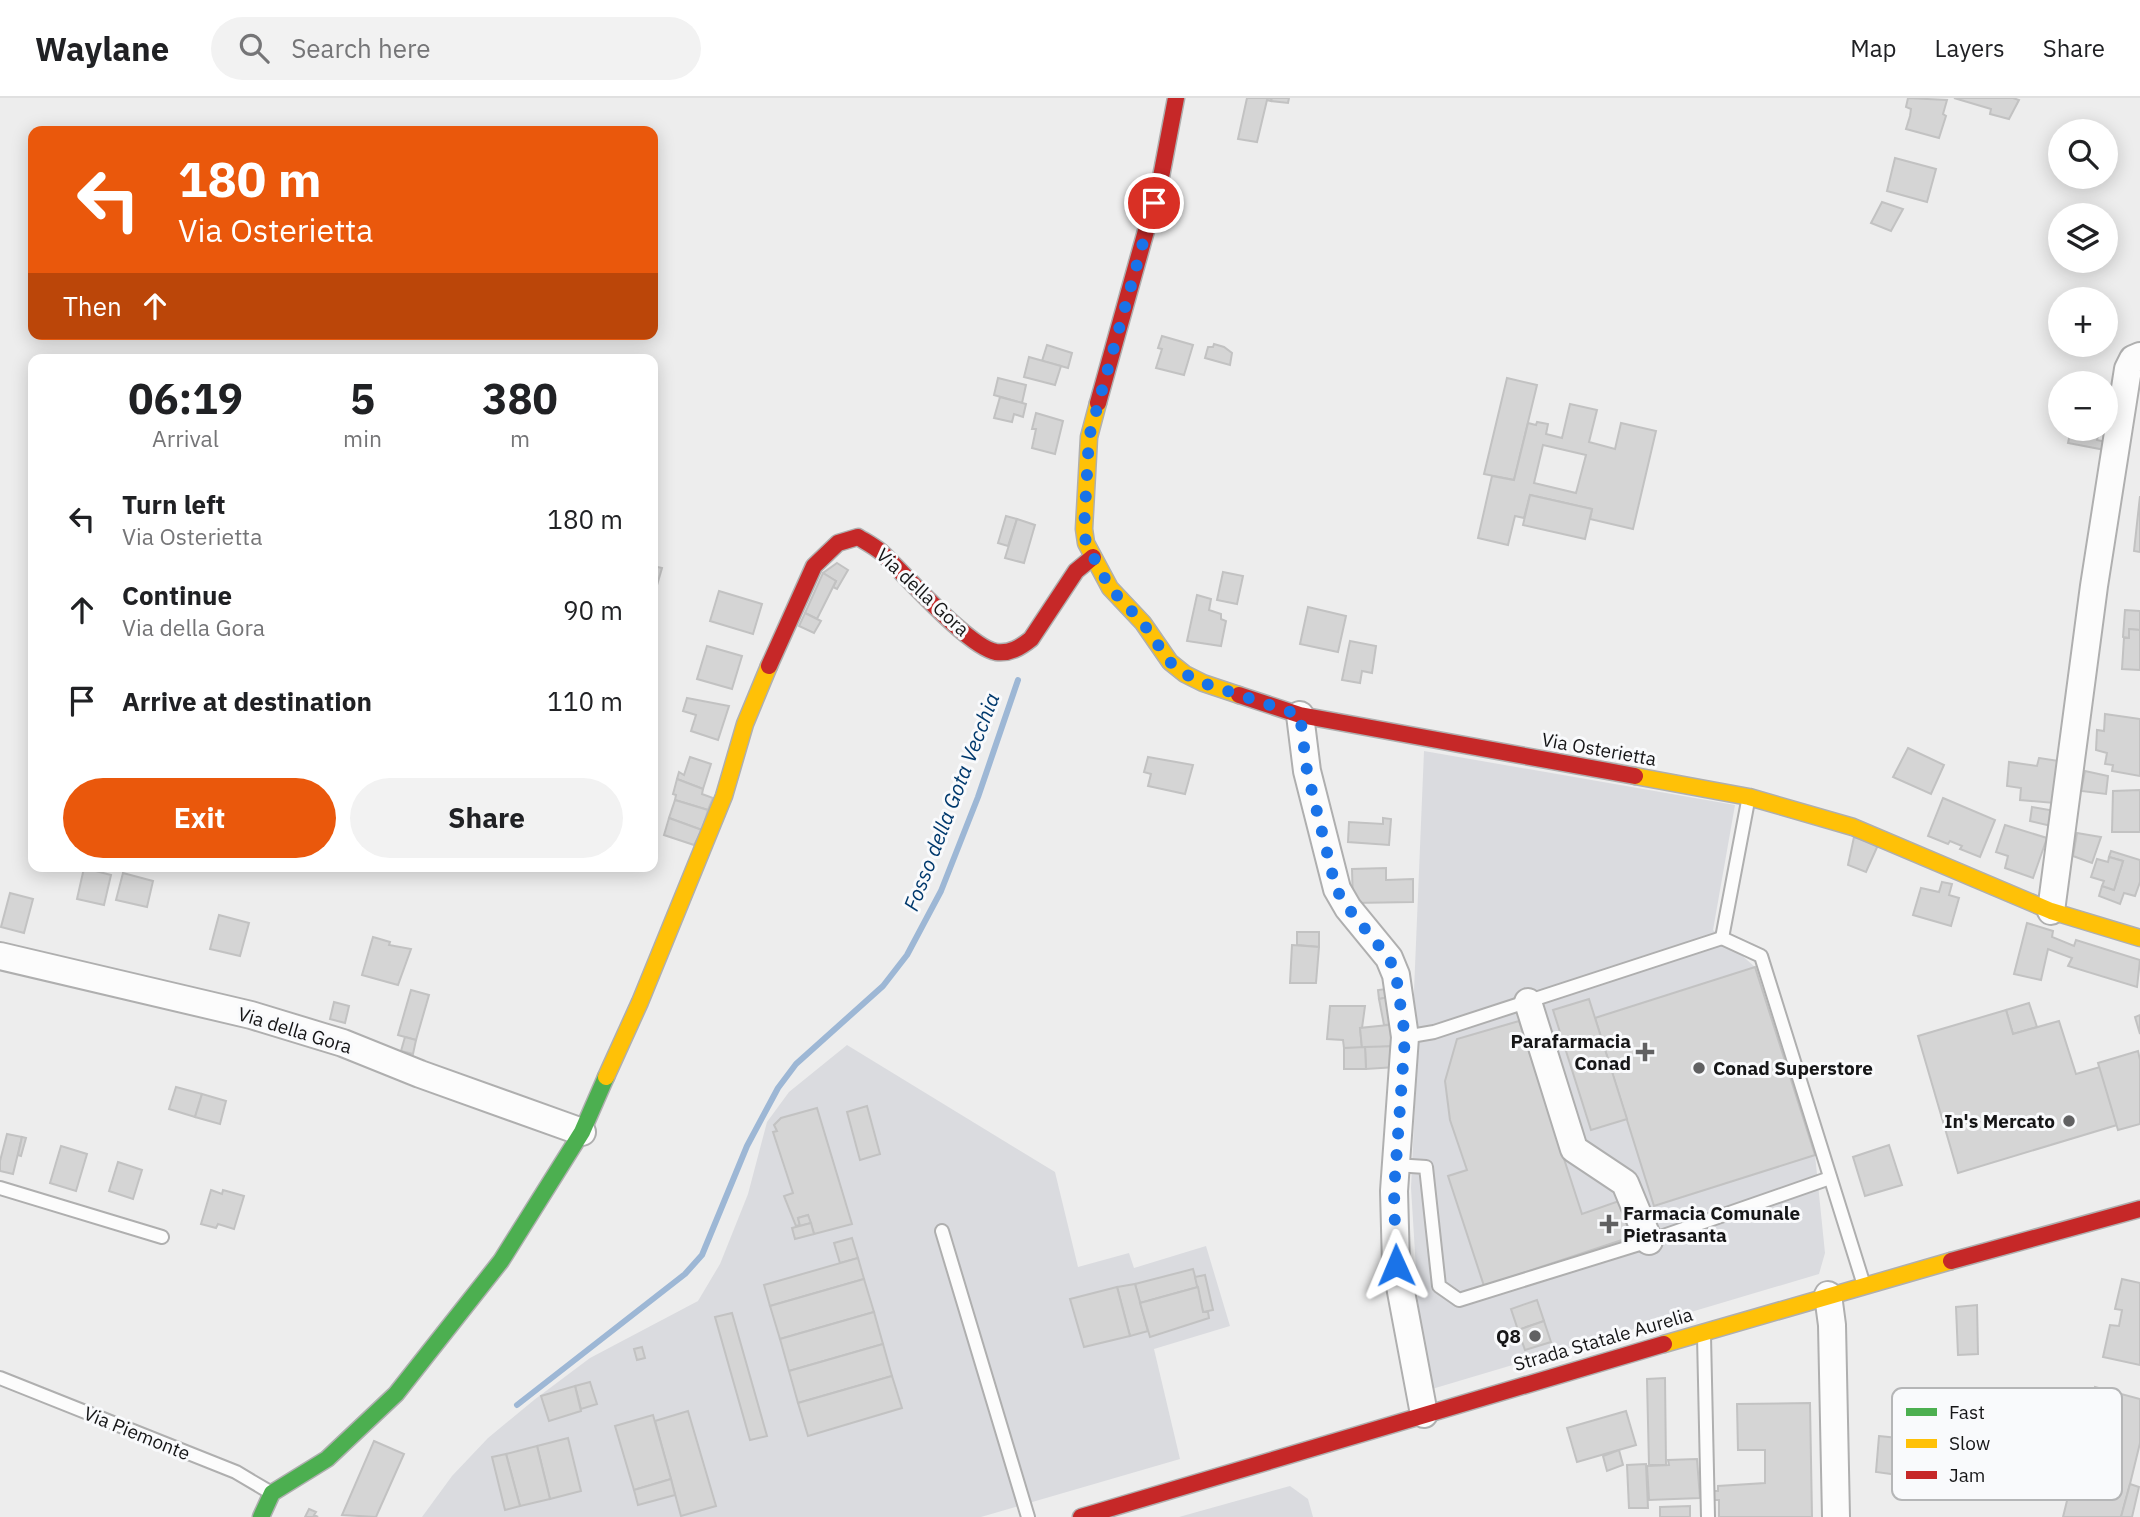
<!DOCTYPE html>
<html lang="en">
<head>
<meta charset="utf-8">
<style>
  body { margin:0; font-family:"IBM Plex Sans",sans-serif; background:#f2f2f2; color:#202124; height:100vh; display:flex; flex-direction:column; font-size:26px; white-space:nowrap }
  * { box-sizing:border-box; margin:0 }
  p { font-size:23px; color:#757577 }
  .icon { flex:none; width:38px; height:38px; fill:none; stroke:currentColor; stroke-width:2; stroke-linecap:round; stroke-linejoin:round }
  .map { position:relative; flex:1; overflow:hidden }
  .side { position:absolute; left:28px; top:256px; width:630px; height:518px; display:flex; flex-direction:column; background:#fff; border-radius:14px; box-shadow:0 4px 18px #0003 }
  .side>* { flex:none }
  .banner { position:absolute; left:28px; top:28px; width:630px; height:214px; border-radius:14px; box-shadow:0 4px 18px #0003; background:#ea580c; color:#fff; overflow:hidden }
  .fabs { position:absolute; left:2048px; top:21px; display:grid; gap:14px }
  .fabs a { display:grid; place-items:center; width:70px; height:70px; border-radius:50%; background:#fff; box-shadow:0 4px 18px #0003; font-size:35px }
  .pin { position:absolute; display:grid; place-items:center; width:60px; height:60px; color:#fff; margin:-30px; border:4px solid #fff; border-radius:50%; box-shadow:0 2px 7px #0007 }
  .me { position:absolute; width:77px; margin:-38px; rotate:359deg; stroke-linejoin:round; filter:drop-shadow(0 0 5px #0008) }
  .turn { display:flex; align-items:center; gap:24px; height:147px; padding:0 35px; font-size:32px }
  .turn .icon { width:91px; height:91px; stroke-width:2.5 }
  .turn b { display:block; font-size:49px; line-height:60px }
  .then { display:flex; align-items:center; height:66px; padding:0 35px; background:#0003; gap:14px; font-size:26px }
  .eta { display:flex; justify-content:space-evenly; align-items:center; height:119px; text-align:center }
  .eta b { font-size:42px; font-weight:800; line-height:49px }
  .primary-button { display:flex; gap:14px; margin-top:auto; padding:14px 35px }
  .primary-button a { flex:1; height:80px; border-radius:42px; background:#ea580c; color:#fff; font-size:28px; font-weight:800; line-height:80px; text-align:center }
  .primary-button a+a { background:#f2f2f2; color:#202124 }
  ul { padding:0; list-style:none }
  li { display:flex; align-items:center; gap:21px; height:91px; padding:0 35px }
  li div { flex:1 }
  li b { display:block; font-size:26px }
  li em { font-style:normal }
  header { display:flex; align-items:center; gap:42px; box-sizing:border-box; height:98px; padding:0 35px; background:#fff; border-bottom:2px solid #e0e0e0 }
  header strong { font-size:33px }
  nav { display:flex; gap:38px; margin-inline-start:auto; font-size:24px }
  .search { width:490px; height:63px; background:#f2f2f2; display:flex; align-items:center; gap:18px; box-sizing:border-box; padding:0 24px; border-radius:38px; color:#757577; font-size:26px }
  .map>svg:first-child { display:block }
  .built { fill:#dadbdf }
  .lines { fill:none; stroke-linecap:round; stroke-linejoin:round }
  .stream { stroke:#9db7d5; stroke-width:6 }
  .building { fill:#d5d5d5; stroke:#c2c2c2; stroke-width:2; fill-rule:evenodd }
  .lane-casing { stroke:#afafaf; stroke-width:16 }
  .street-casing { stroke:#afafaf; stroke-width:30 }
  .fast-casing { stroke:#afafaf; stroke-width:19 }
  .slow-casing { stroke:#afafaf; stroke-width:19 }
  .jam-casing { stroke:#afafaf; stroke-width:19 }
  .lane { stroke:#fcfcfc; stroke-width:12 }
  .street { stroke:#fcfcfc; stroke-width:26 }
  .fast { stroke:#4caf50; stroke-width:16 }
  .slow { stroke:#ffc107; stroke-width:16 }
  .jam { stroke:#c62828; stroke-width:16 }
  .route { stroke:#1a73e8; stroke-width:12; stroke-dasharray:0 21.6 }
  .poi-dot { fill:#616162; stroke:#f9fafc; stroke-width:2.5 }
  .labels { text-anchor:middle; stroke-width:6; stroke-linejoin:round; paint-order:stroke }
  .street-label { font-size:19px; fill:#161617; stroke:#f9fafc }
  .poi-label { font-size:19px; font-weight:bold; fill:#161617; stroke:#f9fafc; text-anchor:end }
  .water-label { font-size:21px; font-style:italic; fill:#00396d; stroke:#f9fafc }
  .key { fill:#f9fafc; stroke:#b5b6b7; stroke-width:2 }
  .key-label { font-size:19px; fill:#161617 }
</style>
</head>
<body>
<header>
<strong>Waylane</strong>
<div class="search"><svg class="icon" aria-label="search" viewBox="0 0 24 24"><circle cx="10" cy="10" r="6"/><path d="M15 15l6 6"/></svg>Search here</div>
<nav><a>Map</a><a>Layers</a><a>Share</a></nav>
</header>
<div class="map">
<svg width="2140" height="1419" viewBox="0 0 2140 1419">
  <rect width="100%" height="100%" fill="#ededed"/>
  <g class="built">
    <polygon points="1424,653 1735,707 1713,832 1755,869 1815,1057 1825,1155 1819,1176 1432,1291 1419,1219 1411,1090 1417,960 1413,917"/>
    <polygon points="847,947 1055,1074 1078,1169 1129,1155 1134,1170 1206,1148 1230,1228 1154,1251 1180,1361 981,1419 422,1419 452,1378 488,1340 534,1302 590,1260 698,1203 720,1166 748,1096 767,1024 789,994"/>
    <polygon points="1290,1388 1308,1401 1313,1419 1179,1419"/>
  </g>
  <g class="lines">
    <polyline class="stream" points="517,1307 685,1176 702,1157 747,1048 778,990 796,966 883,888 907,857 941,793 978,699 1018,582"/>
  </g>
  <g class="building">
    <polygon points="1247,0 1272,0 1271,3 1267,2 1257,44 1238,41"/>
    <polygon points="1272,0 1289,0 1288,5 1271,3"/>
    <polygon points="1908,0 1947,2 1943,16 1946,18 1939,40 1906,31 1910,18 1911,11 1906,9"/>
    <polygon points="1954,0 2013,0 2019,2 2009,21 1990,16 1991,11"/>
    <polygon points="1895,60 1936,71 1927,104 1887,93"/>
    <polygon points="1882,104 1903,111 1891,133 1871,125"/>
    <polygon points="1162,238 1193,247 1184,277 1156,270 1162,251 1158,250"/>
    <polygon points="1214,246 1224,249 1232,255 1230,267 1205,260 1208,249 1213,249"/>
    <polygon points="1047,247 1072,255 1068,270 1042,263"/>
    <polygon points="1029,259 1061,268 1055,287 1024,279"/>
    <polygon points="998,280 1026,287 1022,305 994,297"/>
    <polygon points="1507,280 1537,287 1514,382 1484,376"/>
    <polygon points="1000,299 1026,306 1023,319 1014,316 1012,324 994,320"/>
    <path d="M1570,306L1597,312L1589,344L1615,351L1621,325L1656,333L1633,431L1590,421L1592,411L1530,397L1524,420L1515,418L1508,447L1478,440L1492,378L1514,382L1528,325L1536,327L1537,324L1548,326L1546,336L1562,340ZM1543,347L1586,357L1576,395L1534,385Z"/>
    <polygon points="2105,307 2112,308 2108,334 2090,331 2105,331"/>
    <polygon points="1036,315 1063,323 1055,356 1032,350 1036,331 1032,331"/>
    <polygon points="2071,331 2099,332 2097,342 2106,344 2105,352 2068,345"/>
    <polygon points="1530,397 1592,411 1585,441 1523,427"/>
    <polygon points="2140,398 2140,454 2134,453"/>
    <polygon points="1006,418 1017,421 1008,448 998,445"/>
    <polygon points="1017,421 1035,427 1024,465 1005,460"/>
    <polygon points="837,465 848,472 837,491 833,489 836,483 823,475"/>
    <polygon points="653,468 662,470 653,501"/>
    <polygon points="1223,474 1243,478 1237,506 1217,502"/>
    <polygon points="823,475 836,483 817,521 805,515"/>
    <polygon points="719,493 762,506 753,536 710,523"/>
    <polygon points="1197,497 1211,501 1209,512 1221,516 1221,521 1226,523 1221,548 1187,543"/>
    <polygon points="1308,509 1346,518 1338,554 1300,546"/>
    <polygon points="2125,512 2140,513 2140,532 2129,531 2129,540 2123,539"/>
    <polygon points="805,515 821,523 814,535 799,528"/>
    <polygon points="2129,531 2140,532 2140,572 2122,571 2124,540 2129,540"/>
    <polygon points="1350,543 1376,548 1372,575 1362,573 1360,585 1342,582"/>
    <polygon points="707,548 742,558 732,591 697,581"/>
    <polygon points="687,600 729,608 718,642 691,633 696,617 683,613"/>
    <polygon points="2105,616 2140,621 2140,678 2112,673 2113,667 2105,666 2107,655 2096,652 2097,632 2104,633"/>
    <polygon points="1908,650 1944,667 1931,696 1893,679"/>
    <polygon points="690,659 711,666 703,691 677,681 679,674 684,677"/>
    <polygon points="1148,659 1193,667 1185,696 1148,688 1151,676 1144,674"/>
    <polygon points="2039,660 2059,663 2054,705 2020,702 2021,690 2007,688 2009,664 2037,668"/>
    <polygon points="2085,673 2108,678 2106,696 2081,693"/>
    <polygon points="677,681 703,691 702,696 713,700 708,712 675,702 676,697 673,696"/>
    <polygon points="2140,692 2140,734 2112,734 2113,693"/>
    <polygon points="1943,700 1995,722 1980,759 1960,751 1962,748 1950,743 1948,746 1928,738"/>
    <polygon points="675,702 708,712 702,732 669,720"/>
    <polygon points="2032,709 2061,714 2060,730 2030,723"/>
    <polygon points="669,720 702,732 694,747 664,737"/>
    <polygon points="1383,720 1391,721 1389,747 1348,744 1349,724 1383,726"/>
    <polygon points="2005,727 2047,740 2033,780 2005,770 2008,758 1996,754"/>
    <polygon points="2077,735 2101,739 2092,765 2073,758"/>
    <polygon points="1854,739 1878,747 1866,774 1848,767"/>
    <polygon points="2111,753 2140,762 2140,784 2135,798 2124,795 2120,806 2099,798 2102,788 2114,792 2123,763 2109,759"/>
    <polygon points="2109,759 2123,763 2114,792 2102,788 2104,783 2091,779 2097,761 2108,764"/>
    <polygon points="84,770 111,777 104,807 77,801"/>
    <polygon points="1386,770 1386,782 1413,781 1413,804 1353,805 1352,771"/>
    <polygon points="123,775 153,783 147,809 116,802"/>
    <polygon points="1942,784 1952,786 1949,797 1959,800 1951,828 1913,817 1921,790 1939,794"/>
    <polygon points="10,795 33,801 24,835 1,829"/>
    <polygon points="219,817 249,825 240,858 210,851"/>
    <polygon points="2027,825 2053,833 2052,839 2074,848 2076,842 2140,862 2137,889 2068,868 2072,860 2048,851 2041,882 2014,876"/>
    <polygon points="1297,834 1319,834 1319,849 1297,847"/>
    <polygon points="373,839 390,844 389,847 411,851 398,887 362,877"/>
    <polygon points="1292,847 1319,849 1316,885 1290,885"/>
    <polygon points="1755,869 1815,1057 1654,1108 1595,920"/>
    <polygon points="1393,890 1394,898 1379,901 1378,892"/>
    <polygon points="411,892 429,897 416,942 398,937"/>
    <polygon points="1394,898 1397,926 1384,927 1379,901"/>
    <polygon points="1589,901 1627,1021 1591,1032 1553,912"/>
    <polygon points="334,904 349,908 345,925 330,921"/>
    <polygon points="2029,905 2037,929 2013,936 2006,912"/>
    <polygon points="1330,908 1365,908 1362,930 1360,930 1362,950 1344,950 1343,942 1327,941"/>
    <polygon points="2006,912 2013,936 2059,923 2076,976 2100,969 2117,1027 1958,1075 1918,938"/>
    <polygon points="2140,917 2140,936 2135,919"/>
    <polygon points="1519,923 1582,1116 1619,1103 1631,1139 1484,1188 1448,1078 1467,1072 1450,1022 1445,983 1457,941"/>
    <polygon points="1397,926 1399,948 1362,950 1360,930"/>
    <polygon points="405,939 416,942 413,956 401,953"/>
    <polygon points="1399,948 1396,969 1366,971 1365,949"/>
    <polygon points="1365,949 1366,971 1344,971 1344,950"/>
    <polygon points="2138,953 2140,962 2140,1026 2118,1032 2098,965"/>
    <polygon points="176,989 202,996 195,1019 169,1011"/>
    <polygon points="202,996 226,1003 220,1026 195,1019"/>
    <polygon points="867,1008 880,1056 860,1062 847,1014"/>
    <polygon points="817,1010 852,1126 814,1136 808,1117 798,1120 800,1127 796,1128 784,1098 793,1095 773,1034 777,1033 774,1027 781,1020"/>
    <polygon points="7,1036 22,1039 13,1076 0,1073 0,1063"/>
    <polygon points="22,1039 26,1040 21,1058 18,1057"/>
    <polygon points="1889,1047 1902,1087 1865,1098 1853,1059"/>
    <polygon points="61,1048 87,1056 76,1093 50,1085"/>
    <polygon points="118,1064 142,1072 133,1101 109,1093"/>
    <polygon points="211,1092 222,1096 223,1092 244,1098 234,1131 218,1126 216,1130 201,1126"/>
    <polygon points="808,1117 811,1125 800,1128 798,1120"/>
    <polygon points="811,1125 814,1136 795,1141 792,1130"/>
    <polygon points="852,1140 858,1160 840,1165 834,1145"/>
    <polygon points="858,1160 864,1181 770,1208 764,1187"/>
    <polygon points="1193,1171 1198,1189 1140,1205 1135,1186"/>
    <polygon points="1205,1177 1213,1212 1203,1214 1195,1179"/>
    <polygon points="864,1181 874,1214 780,1241 770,1208"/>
    <polygon points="2122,1181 2140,1185 2140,1267 2103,1259 2110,1227 2119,1228 2122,1212 2115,1211"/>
    <polygon points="1135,1186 1148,1233 1130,1238 1117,1189"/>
    <polygon points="1117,1189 1130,1238 1084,1249 1070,1201"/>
    <polygon points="1198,1189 1203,1214 1208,1214 1209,1220 1150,1239 1140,1205"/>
    <polygon points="1537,1202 1544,1223 1518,1232 1511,1211"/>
    <polygon points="1977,1207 1978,1256 1958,1257 1956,1209"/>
    <polygon points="874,1214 883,1246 789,1273 780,1241"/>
    <polygon points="732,1215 767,1338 750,1342 715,1219"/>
    <polygon points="1544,1223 1551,1244 1525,1252 1518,1232"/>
    <polygon points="883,1246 892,1278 798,1305 789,1273"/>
    <polygon points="642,1249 645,1260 637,1262 634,1251"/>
    <polygon points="892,1278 902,1310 808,1338 798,1305"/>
    <polygon points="1665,1280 1666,1367 1649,1367 1647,1281"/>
    <polygon points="590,1284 597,1306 581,1311 575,1288"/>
    <polygon points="575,1288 581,1313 549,1323 541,1298"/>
    <polygon points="2095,1289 2140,1301 2140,1345 2130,1386 2121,1419 2063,1419"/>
    <polygon points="1810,1305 1812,1419 1719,1419 1719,1402 1714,1402 1714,1393 1718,1393 1718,1388 1765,1385 1765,1352 1738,1352 1737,1306"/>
    <polygon points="688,1313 716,1408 681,1418 655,1323"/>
    <polygon points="1626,1313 1636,1347 1577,1364 1567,1330"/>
    <polygon points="653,1317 671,1381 634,1392 615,1328"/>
    <polygon points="1879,1338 1917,1342 1913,1379 1876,1374"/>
    <polygon points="568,1340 581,1393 550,1401 537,1348"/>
    <polygon points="374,1343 404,1356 376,1419 342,1417"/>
    <polygon points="537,1348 550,1401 520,1408 506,1356"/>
    <polygon points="1619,1352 1623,1367 1607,1373 1603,1358"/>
    <polygon points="506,1356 520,1408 505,1412 492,1359"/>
    <polygon points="1697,1361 1700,1400 1649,1402 1647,1368 1669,1367 1668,1362"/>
    <polygon points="1646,1366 1648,1410 1629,1410 1627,1367"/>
    <polygon points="671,1381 675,1397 638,1407 634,1392"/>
    <polygon points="2130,1386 2139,1389 2132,1419 2121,1419"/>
    <polygon points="1690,1408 1690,1419 1660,1419 1660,1409"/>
    <polygon points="309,1411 316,1414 314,1417 318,1419 305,1419"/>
  </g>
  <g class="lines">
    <defs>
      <g id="lane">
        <polyline points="1748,703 1722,840 1761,858 1863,1184"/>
        <polyline points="1405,939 1434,934 1722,840"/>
        <polyline points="1395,1067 1426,1069 1439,1188 1459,1202 1649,1143 1830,1080"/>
        <polyline points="0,1090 162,1139"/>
        <polyline points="942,1133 1028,1419"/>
        <polyline points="1704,1238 1708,1419"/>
        <polyline points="0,1280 236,1374 268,1393"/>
      </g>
      <g id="street">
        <polyline points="1300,617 1307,673 1337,791 1348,810 1389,860 1396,877 1405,939 1394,1093 1396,1167 1424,1316"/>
        <polyline points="2051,813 2094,488 2128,271 2133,261 2140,258"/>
        <polyline points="0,858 251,917 343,945 420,976 582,1034"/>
        <polyline points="1528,904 1574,1051 1625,1085 1649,1143"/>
        <polyline points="1828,1197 1832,1227 1836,1419"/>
      </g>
      <polyline id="fast" points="261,1419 272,1395 327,1361 396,1296 501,1163 582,1034 606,979"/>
      <g id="slow">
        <polyline points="1098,305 1089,339 1084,431 1086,445 1110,490 1143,525 1170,564 1185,576 1203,585 1239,597"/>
        <polyline points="1635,678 1749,699 1853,729 2051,813 2140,840"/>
        <polyline points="606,979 640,904 724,698 745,626 769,568"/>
        <polyline points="1664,1246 1951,1163"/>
      </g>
      <g id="jam">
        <polyline points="1098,305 1161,79 1176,0"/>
        <path d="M769,568L814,468L838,445L858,439C866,444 874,448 881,454C905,476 968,549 996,554C1010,556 1021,549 1031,541L1076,473L1093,459"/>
        <polyline points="1239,597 1300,617 1635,678"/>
        <polyline points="1951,1163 2140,1111"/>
        <polyline points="1081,1419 1664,1246"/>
      </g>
    </defs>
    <use href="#lane" class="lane-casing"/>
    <use href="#street" class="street-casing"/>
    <use href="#fast" class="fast-casing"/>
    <use href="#slow" class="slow-casing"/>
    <use href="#jam" class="jam-casing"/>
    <use href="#lane" class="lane"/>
    <use href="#street" class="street"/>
    <use href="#fast" class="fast"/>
    <use href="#slow" class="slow"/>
    <use href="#jam" class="jam"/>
  </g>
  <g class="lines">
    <polyline class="route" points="1154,105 1089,339 1084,431 1086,445 1110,490 1143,525 1170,564 1185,576 1203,585 1300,617 1307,673 1336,791 1348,810 1389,860 1396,877 1405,939 1394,1093 1396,1167"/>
  </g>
  <g class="poi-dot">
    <path d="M1641.5 943.5h7v7h7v7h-7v7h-7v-7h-7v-7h7z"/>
    <circle cx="1699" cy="970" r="7"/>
    <circle cx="2069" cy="1023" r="7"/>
    <path d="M1605.5 1115.5h7v7h7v7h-7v7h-7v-7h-7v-7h7z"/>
    <circle cx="1535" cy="1238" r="7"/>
  </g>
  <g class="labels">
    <g class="street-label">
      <text transform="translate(923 494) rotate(43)" y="7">Via della Gora</text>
      <text transform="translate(1599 651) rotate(10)" y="7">Via Osterietta</text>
      <text transform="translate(295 932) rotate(17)" y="7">Via della Gora</text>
      <text transform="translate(1603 1241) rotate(-16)" y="7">Strada Statale Aurelia</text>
      <text transform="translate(137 1335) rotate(22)" y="7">Via Piemonte</text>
    </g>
    <g class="poi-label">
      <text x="1631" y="950">Parafarmacia<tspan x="1631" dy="22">Conad</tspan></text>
      <text x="1713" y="977" text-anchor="start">Conad Superstore</text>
      <text x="2055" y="1030">In's Mercato</text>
      <text x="1623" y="1122" text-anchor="start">Farmacia Comunale<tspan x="1623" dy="22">Pietrasanta</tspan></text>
      <text x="1521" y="1245">Q8</text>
    </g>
    <g class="water-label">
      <text transform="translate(952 704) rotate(-69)" y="7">Fosso della Gota Vecchia</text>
    </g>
  </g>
  <rect x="1892" y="1290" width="230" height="112" rx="10" class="key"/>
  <rect x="1906" y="1310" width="31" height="8" fill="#4caf50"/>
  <rect x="1906" y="1341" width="31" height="9" fill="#ffc107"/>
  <rect x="1906" y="1373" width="31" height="8" fill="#c62828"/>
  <g class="key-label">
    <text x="1949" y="1321">Fast</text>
    <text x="1949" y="1352">Slow</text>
    <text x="1949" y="1384">Jam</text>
  </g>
</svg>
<div class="fabs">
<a><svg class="icon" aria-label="search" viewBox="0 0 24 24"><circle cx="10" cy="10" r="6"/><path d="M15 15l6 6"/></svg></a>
<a><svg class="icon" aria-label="layers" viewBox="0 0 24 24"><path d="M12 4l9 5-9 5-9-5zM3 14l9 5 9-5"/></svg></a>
<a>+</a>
<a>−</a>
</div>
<div class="pin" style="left:1154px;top:105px;background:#d93025"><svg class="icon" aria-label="arrive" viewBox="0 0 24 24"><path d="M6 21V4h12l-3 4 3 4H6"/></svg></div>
<svg class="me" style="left:1396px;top:1167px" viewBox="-20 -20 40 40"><path d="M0-17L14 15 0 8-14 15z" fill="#1a73e8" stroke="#fff" stroke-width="4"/></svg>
<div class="banner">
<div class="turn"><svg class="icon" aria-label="left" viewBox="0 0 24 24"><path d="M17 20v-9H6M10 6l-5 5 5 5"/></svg><div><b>180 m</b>Via Osterietta</div></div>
<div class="then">Then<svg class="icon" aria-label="ahead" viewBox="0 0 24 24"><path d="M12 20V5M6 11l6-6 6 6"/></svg></div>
</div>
<section class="side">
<div class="eta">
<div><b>06:19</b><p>Arrival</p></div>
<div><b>5</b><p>min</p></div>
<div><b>380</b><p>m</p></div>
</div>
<ul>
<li><svg class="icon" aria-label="left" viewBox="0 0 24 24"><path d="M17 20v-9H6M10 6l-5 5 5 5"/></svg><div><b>Turn left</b><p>Via Osterietta</p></div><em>180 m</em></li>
<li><svg class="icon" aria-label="ahead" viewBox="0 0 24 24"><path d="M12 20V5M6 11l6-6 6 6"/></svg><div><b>Continue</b><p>Via della Gora</p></div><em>90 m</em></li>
<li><svg class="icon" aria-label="arrive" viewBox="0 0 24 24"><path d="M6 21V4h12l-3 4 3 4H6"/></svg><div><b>Arrive at destination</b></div><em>110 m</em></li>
</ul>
<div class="primary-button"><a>Exit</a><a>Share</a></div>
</section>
</div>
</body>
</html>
